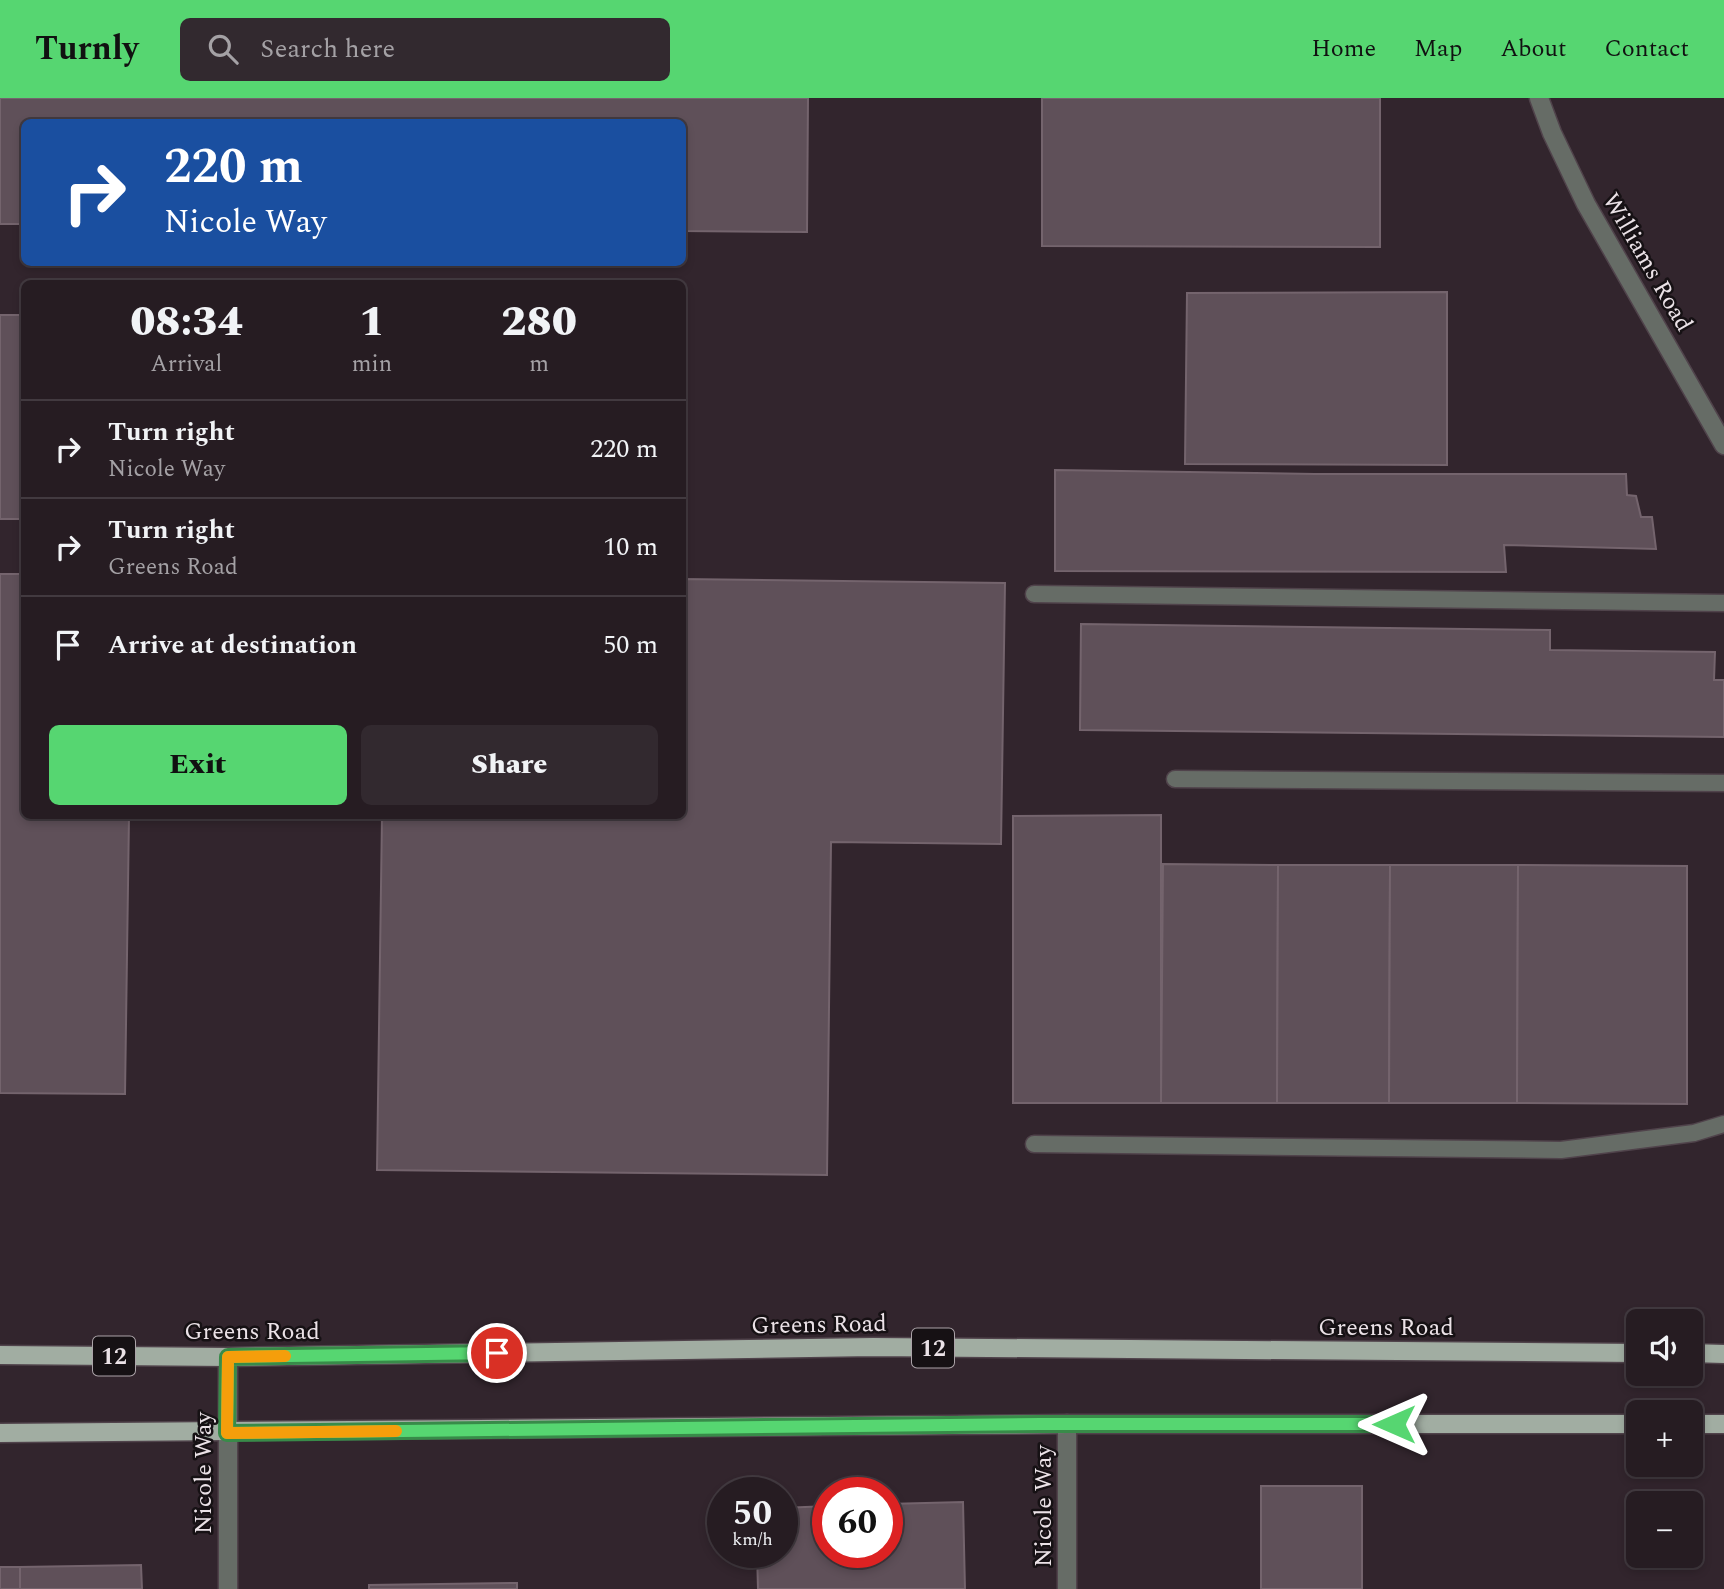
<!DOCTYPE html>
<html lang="en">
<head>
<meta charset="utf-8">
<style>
  body { margin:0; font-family:Spectral,serif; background:#32292f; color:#f1f3f6; height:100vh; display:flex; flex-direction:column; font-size:26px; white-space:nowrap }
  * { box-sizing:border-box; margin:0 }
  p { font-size:23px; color:#a4a1a5 }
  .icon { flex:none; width:38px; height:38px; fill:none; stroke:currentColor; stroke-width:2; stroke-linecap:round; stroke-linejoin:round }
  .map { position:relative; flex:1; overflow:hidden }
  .panel { position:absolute; left:21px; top:182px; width:665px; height:539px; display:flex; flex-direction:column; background:#261c22; border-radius:10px; box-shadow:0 4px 10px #0003,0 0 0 2px #423a40 }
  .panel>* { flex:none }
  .banner { position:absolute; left:21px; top:21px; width:665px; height:147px; border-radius:10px; box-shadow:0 4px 10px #0003,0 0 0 2px #423a40; background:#1a4fa0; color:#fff; overflow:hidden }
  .buttons { position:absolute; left:1626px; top:1211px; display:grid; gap:14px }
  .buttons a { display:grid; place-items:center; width:77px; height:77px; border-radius:10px; background:#261c22; box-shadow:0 4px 10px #0003,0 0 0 2px #423a40; font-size:35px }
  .speed { position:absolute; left:707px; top:1379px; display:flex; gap:14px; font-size:35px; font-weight:700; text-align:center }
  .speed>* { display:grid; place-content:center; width:91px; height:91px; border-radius:50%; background:#261c22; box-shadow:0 4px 10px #0003,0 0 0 2px #423a40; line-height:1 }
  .speed small { font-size:18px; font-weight:400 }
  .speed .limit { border:10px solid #d22; background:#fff; color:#111 }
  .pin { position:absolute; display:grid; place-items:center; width:60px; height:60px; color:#fff; margin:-30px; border:4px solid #fff; border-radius:50%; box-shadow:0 2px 7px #0007 }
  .me { position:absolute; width:77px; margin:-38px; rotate:270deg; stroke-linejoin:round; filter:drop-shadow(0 0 5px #0008) }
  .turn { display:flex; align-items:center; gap:24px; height:147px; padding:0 28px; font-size:32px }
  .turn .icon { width:91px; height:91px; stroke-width:2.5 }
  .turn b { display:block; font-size:49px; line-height:60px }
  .eta { display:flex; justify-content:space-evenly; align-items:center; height:119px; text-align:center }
  .eta b { font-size:42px; font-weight:800; line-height:49px }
  .cta { display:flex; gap:14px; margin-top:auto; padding:14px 28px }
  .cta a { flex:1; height:80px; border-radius:10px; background:#56d671; color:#111; font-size:28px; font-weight:800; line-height:80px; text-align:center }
  .cta a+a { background:#32292f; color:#f1f3f6 }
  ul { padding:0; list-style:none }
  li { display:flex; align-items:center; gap:21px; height:98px; padding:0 28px; border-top:2px solid #423a40 }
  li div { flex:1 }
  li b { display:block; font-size:26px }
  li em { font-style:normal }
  header { display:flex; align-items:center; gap:42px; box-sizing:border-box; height:98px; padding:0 35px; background:#56d671; color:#111 }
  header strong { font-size:33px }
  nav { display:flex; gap:38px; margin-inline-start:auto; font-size:24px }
  .search { width:490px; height:63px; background:#32292f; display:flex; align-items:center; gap:18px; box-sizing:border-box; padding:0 24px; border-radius:10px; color:#a4a1a5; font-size:26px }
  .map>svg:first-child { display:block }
  .building { fill:#5f5059; stroke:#74646d; stroke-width:2 }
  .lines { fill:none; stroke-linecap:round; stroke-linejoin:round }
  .lane-casing { stroke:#50434b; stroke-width:19 }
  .street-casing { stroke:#50434b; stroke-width:21 }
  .primary-casing { stroke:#50434b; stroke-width:21 }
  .lane { stroke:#666c66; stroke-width:16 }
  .street { stroke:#666c66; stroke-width:18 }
  .primary { stroke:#a1ada2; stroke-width:18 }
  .route-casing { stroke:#388b49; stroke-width:18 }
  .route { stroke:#56d671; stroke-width:12 }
  .slow { stroke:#f59e0b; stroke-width:12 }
  .labels { text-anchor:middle; stroke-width:5; stroke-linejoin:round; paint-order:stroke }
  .shield { fill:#161114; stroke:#aba3a8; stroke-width:2 }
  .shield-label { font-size:23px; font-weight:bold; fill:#ebe2e7 }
  .street-label { font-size:24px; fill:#ebe2e7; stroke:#161114 }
</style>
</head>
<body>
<header>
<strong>Turnly</strong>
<div class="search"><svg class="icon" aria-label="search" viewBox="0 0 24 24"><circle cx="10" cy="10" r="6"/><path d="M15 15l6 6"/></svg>Search here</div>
<nav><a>Home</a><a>Map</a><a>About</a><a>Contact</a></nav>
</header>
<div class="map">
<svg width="1724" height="1491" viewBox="0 0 1724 1491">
  <rect width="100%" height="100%" fill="#32252d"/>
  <g class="building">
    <polygon points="0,0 808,0 807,134 682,133 682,24 24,24 24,126 0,126"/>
    <polygon points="1042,0 1380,0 1380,149 1042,148"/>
    <polygon points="1447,194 1447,367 1185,366 1187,195"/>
    <rect x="0" y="217" width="24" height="204"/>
    <polygon points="1055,372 1315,376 1626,376 1627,397 1636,398 1641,419 1652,419 1656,451 1504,447 1506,474 1055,473"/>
    <polygon points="0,476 24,476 24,718 129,718 125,996 0,995"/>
    <polygon points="682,481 1005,485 1001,746 831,744 827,1077 377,1072 382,718 682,718"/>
    <polygon points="1081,526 1550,532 1550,552 1715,554 1714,582 1724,582 1724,639 1080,632"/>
    <polygon points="1161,717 1161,1005 1013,1005 1013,718"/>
    <polygon points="1163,766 1278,767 1277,1005 1161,1005"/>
    <polygon points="1278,767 1390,767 1389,1005 1277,1005"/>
    <polygon points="1390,767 1518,767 1517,1005 1389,1005"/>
    <polygon points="1518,767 1687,768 1687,1006 1517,1005"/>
    <rect x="1261" y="1388" width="101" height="103"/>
    <polygon points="963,1404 965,1491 758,1491 757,1454 782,1454 782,1410 828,1408 828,1454 887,1454 887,1406"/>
    <polygon points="141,1467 142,1491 20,1491 20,1469"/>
    <rect x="0" y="1469" width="20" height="22"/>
    <polygon points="517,1485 517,1491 369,1491 369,1487"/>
  </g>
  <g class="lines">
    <defs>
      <g id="lane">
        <polyline points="1034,496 1724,505"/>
        <polyline points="1175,681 1724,685"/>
        <polyline points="1034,1046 1561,1052 1694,1035 1724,1026"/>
      </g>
      <g id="street">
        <polyline points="1539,0 1552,35 1586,106 1724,347"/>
        <polyline points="228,1491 228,1259"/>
        <polyline points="1067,1491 1067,1326"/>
      </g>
      <g id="primary">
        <polyline points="1690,1255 1724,1256"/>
        <polyline points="0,1257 228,1259 873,1249 1638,1255"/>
        <polyline points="1690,1326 1724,1326"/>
        <polyline points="0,1335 1067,1326 1638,1326"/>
      </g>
    </defs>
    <use href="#lane" class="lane-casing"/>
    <use href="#street" class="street-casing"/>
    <use href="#primary" class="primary-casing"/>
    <use href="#lane" class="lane"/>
    <use href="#street" class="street"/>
    <use href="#primary" class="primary"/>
  </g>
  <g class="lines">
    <defs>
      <polyline id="route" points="497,1255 228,1259 227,1335 1040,1326 1394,1326"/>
    </defs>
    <use href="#route" class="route-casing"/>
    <use href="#route" class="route"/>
    <polyline class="slow" points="285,1258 228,1259 227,1335 396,1333"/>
  </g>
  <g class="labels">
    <g class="shield">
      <rect x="912" y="1230.5" width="42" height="39" rx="5"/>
      <rect x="93" y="1238.5" width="42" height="39" rx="5"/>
    </g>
    <g class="shield-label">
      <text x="933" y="1258">12</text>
      <text x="114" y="1266">12</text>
    </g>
    <g class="street-label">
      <text transform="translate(1648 164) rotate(60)" y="8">Williams Road</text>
      <text transform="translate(819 1226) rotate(-1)" y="8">Greens Road</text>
      <text x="1386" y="1237">Greens Road</text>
      <text x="252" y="1241">Greens Road</text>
      <text transform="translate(203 1375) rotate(-90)" y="8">Nicole Way</text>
      <text transform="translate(1043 1408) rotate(-90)" y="8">Nicole Way</text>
    </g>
  </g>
</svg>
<div class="buttons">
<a><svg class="icon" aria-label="sound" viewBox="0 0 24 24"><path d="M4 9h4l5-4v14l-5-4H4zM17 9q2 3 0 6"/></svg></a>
<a>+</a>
<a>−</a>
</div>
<div class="speed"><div>50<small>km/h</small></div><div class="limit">60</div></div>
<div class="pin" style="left:497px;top:1255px;background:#d93025"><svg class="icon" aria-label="arrive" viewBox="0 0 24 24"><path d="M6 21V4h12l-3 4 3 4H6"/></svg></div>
<svg class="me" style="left:1394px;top:1326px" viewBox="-20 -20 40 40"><path d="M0-17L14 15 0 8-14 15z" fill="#56d671" stroke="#fff" stroke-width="4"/></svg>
<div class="banner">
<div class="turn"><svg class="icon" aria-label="right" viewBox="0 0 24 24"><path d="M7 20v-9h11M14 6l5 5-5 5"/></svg><div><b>220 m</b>Nicole Way</div></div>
</div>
<section class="panel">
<div class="eta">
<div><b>08:34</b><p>Arrival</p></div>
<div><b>1</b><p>min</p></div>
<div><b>280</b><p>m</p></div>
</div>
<ul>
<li><svg class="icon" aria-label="right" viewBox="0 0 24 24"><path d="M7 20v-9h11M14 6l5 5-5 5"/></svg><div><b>Turn right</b><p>Nicole Way</p></div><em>220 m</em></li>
<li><svg class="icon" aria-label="right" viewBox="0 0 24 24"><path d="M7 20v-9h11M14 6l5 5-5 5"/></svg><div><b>Turn right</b><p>Greens Road</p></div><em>10 m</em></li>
<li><svg class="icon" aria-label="arrive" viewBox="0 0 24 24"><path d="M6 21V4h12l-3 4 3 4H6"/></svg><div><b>Arrive at destination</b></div><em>50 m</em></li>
</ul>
<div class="cta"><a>Exit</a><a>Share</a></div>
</section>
</div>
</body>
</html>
